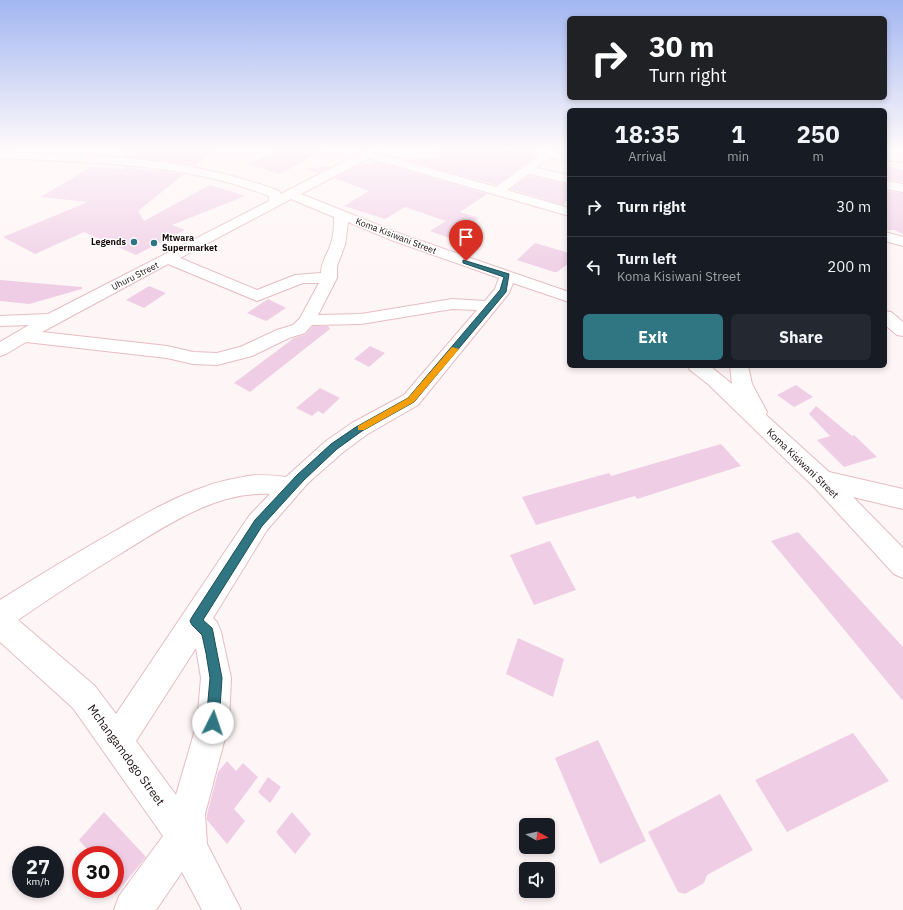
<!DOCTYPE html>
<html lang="en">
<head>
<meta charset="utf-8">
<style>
  body { margin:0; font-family:"IBM Plex Sans",sans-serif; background:#242831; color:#f1f3f6; height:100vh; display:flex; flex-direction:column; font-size:15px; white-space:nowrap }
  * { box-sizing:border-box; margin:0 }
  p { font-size:13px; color:#9ea1a6 }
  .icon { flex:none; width:22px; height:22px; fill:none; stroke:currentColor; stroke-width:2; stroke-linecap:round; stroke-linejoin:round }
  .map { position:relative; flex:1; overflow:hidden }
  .sheet { position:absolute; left:567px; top:108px; width:320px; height:260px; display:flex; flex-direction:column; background:#171b24; border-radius:6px; box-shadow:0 2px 6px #0003 }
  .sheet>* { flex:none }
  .top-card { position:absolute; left:567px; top:16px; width:320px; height:84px; border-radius:6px; box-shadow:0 2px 6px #0003; background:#202124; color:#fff; overflow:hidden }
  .needle { width:26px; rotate:98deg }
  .buttons { position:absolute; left:519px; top:818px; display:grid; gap:8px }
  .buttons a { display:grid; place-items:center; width:36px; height:36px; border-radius:6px; background:#171b24; box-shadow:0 2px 6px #0003; font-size:20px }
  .speed { position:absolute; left:12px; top:846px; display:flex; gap:8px; font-size:20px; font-weight:700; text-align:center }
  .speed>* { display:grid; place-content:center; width:52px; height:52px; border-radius:50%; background:#171b24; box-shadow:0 2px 6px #0003; line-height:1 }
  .speed small { font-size:10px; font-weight:400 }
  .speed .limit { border:6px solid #d22; background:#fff; color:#111 }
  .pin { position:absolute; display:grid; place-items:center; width:34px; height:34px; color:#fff; margin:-41px -17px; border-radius:50% 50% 50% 0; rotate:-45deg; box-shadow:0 0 4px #0007 }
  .pin .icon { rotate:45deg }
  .me { position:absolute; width:44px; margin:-22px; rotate:4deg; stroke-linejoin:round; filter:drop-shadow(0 0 3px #0008) }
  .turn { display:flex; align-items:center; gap:14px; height:84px; padding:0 16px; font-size:18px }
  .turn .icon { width:52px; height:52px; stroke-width:2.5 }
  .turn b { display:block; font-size:28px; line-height:34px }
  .eta { display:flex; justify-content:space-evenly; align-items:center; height:68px; text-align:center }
  .eta b { font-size:24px; font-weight:800; line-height:28px }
  .action { display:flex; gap:8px; margin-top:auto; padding:8px 16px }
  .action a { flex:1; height:46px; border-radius:6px; background:#2f7582; color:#fff; font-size:16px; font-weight:800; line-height:46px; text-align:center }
  .action a+a { background:#242831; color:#f1f3f6 }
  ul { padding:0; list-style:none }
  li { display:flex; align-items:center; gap:12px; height:60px; padding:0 16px; border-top:1px solid #363941 }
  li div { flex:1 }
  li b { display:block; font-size:15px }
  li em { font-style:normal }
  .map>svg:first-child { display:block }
  .building { fill:#efcee5 }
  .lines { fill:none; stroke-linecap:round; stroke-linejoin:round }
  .minor-casing { stroke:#e6bcc2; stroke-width:2 }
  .minor { fill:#fff; fill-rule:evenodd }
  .route { fill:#2f7582; stroke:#1f4c54 }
  .slow { fill:#f59e0b }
  .poi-dot { fill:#2f7582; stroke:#fff; stroke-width:1.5 }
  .labels { text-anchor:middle; stroke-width:3; stroke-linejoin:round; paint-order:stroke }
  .far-street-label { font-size:9px; fill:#1a0c0e; stroke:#fff }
  .far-poi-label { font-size:9px; font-weight:bold; fill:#1a0c0e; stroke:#fff; text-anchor:start }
  .street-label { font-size:10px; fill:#1a0c0e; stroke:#fff }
  .near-street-label { font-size:12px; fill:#1a0c0e; stroke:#fff }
</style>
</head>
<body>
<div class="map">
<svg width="903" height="910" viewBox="0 0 903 910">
  <rect width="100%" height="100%" fill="#fef5f6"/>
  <g class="building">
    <polygon points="125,149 215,149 194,166 125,157"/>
    <polygon points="278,149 326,149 280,174 248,164"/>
    <polygon points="437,149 529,149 531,153 537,156 496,185 406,160 446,156 437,154"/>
    <polygon points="378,162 487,194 460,212 479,218 452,239 430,231 446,221 405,207 385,219 344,206 369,191 334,178 362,164"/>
    <polygon points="331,166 318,173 304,169"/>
    <polygon points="885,166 903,170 903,182 885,180"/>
    <polygon points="90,167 124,169 125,167 184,174 138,211 144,221 210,185 245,196 172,225 185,230 136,255 84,232 35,254 3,237 88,202 41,197"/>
    <polygon points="529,176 569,184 569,199 563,205 510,189"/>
    <polygon points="885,191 903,193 903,234 894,230 885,230"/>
    <polygon points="535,243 569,253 569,263 557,272 554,272 517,260"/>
    <polygon points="0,280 82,287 82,289 29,304 0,301"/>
    <polygon points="149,286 166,293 144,308 126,300"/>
    <polygon points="268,299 286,308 266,321 247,313"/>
    <polygon points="313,326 328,326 330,329 250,392 234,383 294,338 306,334"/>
    <polygon points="370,346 385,353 369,367 354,359"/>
    <polygon points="796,385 813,397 794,407 777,395"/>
    <polygon points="320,388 340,398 323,414 318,411 312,416 296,408"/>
    <polygon points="816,406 852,436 854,435 877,457 844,467 817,440 830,436 809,414"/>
    <polygon points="721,444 741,466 637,499 635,496 536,525 522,497 609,473 611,476"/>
    <polygon points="798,532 903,647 903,701 771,541"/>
    <polygon points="550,541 576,590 534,605 510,555"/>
    <polygon points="518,638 564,659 553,697 506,674"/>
    <polygon points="853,733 889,781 787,832 755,780"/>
    <polygon points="598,740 646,841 600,864 555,758"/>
    <polygon points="227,761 236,771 243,763 258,777 234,809 245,821 227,844 207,820 207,814 218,772"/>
    <polygon points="268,777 281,787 270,803 258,792"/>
    <polygon points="720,794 753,850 707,875 704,883 685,894 678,892 648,832"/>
    <polygon points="104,812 146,857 115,895 115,855 92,855 79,840"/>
    <polygon points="292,812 311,834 295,854 276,832"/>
  </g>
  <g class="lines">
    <defs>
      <g id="minor">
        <path d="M368,149H382L377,153L496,187L540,155L531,152L530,149H545L569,156V162L550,158L536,168L569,175V183L529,174L507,190L569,208V216L369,158L301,194L401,234L569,292V302L513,283L509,293L418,405L366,435L342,453L308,483L267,530L213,618L217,622L221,632L231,678L229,723L205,814L207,844L241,910H202L182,872L156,910H114L119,896L163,836L73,708L0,642V600C38,576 76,553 115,531C155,508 197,484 243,477C257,474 272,475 286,477L326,441L352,423L404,395L477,310L452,309L361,324L312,325L305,333L289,338L252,356L217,365L193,364L167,358L26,342L6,354L0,356V342L29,325L0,326V316L48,314L269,201V196C182,162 92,163 0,158V152C98,156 186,156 279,191L281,194ZM291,199L334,217C334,227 334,236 330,246C327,255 321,263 321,273L295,275L257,290L180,258ZM348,222L391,240L499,278L495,289L485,301L452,299L361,314L318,315L337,278V266L345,245ZM168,264L257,301L303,283H319L300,318L293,325L277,330L240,347L217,353L193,352L167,346L42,332ZM270,494L249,516L116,714L95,686L18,620C51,597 85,575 120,554C164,527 215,491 270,494ZM196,648L201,678L197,723L176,795L136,741Z"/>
        <polygon points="885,154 903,156 903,162 885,160"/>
        <polygon points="885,181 903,184 903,192 885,189"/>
        <polygon points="885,232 903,237 903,246 885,241"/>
        <polygon points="885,311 891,312 903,322 903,336 897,335 885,325"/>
        <polygon points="688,366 710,366 732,384 730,366 748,366 752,384 767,412 766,415 829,472 903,489 903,509 853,497 903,548 903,578 894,574 814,487 708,384 690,370"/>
      </g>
    </defs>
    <use href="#minor" class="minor-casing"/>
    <use href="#minor" class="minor"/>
  </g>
  <linearGradient id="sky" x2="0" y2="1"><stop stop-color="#a2b6f1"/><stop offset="0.54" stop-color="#fffafb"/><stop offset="1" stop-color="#fffafb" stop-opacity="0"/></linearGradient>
  <rect width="903" height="277" fill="url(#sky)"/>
  <polygon class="route" points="463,260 509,274 506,292 414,402 362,431 337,449 304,480 262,526 203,620 212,628 213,632 222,678 219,723 217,727 213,729 208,727 206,723 210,678 206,653 202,635 192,625 190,621 192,617 255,520 297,475 331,444 356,427 408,398 500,290 504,277 463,263"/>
  <polygon class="slow" points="452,347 459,349 414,402 364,430 358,430 358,426 408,398"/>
  <g class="poi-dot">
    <circle cx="134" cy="242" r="4"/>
    <circle cx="154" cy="243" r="4"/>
  </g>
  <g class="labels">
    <g class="far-street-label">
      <text transform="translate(396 236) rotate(21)" y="3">Koma Kisiwani Street</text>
      <text transform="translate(135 276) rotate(-27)" y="3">Uhuru Street</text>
    </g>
    <g class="far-poi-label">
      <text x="162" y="241">Mtwara<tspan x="162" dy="10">Supermarket</tspan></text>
      <text x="126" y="245" text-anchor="end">Legends</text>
    </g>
    <g class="street-label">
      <text transform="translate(803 463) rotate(44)" y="4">Koma Kisiwani Street</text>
    </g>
    <g class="near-street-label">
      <text transform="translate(126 755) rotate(54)" y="4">Mchangamdogo Street</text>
    </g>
  </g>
</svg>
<div class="buttons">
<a><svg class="needle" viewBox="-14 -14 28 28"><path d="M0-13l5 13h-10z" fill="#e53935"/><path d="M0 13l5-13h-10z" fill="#9ea1a6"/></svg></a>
<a><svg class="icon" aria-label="sound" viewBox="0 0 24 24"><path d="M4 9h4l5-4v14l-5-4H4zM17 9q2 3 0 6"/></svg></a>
</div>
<div class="speed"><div>27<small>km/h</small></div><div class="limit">30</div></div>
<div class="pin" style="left:466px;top:261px;background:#d93025"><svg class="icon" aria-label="arrive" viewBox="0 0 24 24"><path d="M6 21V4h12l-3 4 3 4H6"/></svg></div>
<svg class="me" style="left:213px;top:723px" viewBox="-20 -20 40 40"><circle r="19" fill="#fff"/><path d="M0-13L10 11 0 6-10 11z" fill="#2f7582"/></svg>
<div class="top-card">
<div class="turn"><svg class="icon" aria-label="right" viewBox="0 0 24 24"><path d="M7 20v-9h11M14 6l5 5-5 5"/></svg><div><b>30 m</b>Turn right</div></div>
</div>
<section class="sheet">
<div class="eta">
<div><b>18:35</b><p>Arrival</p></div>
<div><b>1</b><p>min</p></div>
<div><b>250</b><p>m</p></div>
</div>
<ul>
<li><svg class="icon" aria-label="right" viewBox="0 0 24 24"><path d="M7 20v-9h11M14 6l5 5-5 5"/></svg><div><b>Turn right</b></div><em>30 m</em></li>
<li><svg class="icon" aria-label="left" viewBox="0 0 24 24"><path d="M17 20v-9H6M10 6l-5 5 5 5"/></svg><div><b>Turn left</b><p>Koma Kisiwani Street</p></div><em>200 m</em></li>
</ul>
<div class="action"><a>Exit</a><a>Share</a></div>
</section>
</div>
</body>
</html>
